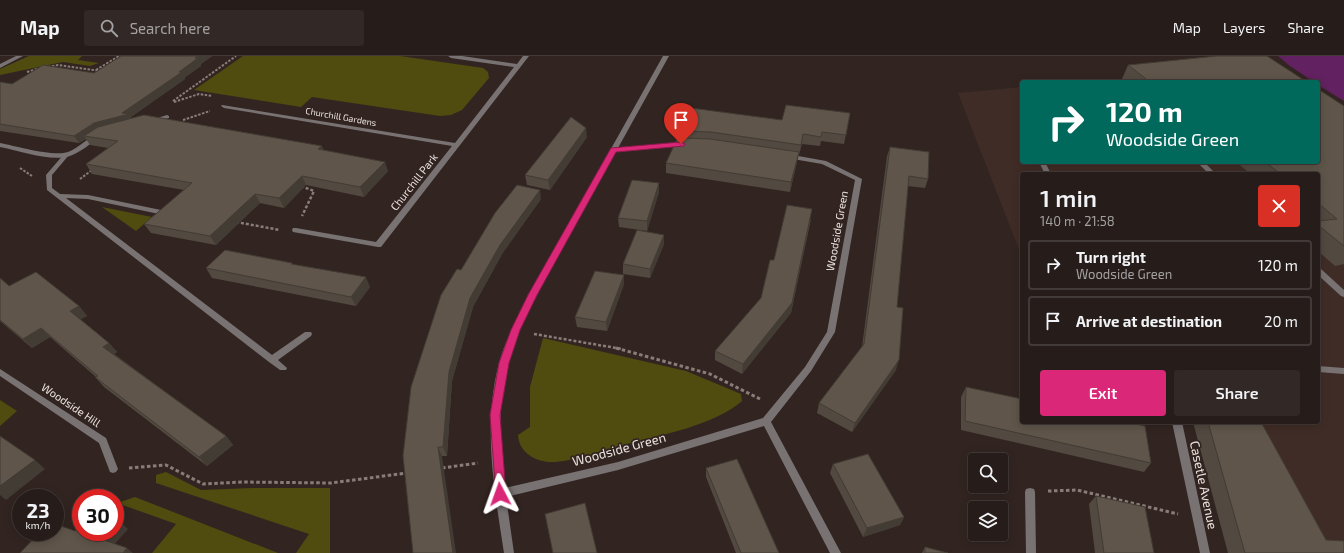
<!DOCTYPE html>
<html lang="en">
<head>
<meta charset="utf-8">
<style>
  body { margin:0; font-family:"Exo 2",sans-serif; background:#322926; color:#f1f3f6; height:100vh; display:flex; flex-direction:column; font-size:15px; white-space:nowrap }
  * { box-sizing:border-box; margin:0 }
  p { font-size:13px; color:#a4a1a2 }
  .icon { flex:none; width:22px; height:22px; fill:none; stroke:currentColor; stroke-width:2; stroke-linecap:round; stroke-linejoin:round }
  .map { position:relative; flex:1; overflow:hidden }
  .drawer { position:absolute; left:1020px; top:116px; width:300px; height:252px; display:flex; flex-direction:column; background:#261c19; border-radius:4px; box-shadow:0 2px 10px #0003,0 0 0 1px #423a38 }
  .drawer>* { flex:none }
  .guide { position:absolute; left:1020px; top:24px; width:300px; height:84px; border-radius:4px; box-shadow:0 2px 10px #0003,0 0 0 1px #423a38; background:#00695c; color:#fff; overflow:hidden }
  .fabs { position:absolute; left:968px; top:397px; display:grid; gap:8px }
  .fabs a { display:grid; place-items:center; width:40px; height:40px; border-radius:4px; background:#261c19; box-shadow:0 2px 10px #0003,0 0 0 1px #423a38; font-size:20px }
  .speed { position:absolute; left:12px; top:433px; display:flex; gap:8px; font-size:20px; font-weight:700; text-align:center }
  .speed>* { display:grid; place-content:center; width:52px; height:52px; border-radius:50%; background:#261c19; box-shadow:0 2px 10px #0003,0 0 0 1px #423a38; line-height:1 }
  .speed small { font-size:10px; font-weight:400 }
  .speed .limit { border:6px solid #d22; background:#fff; color:#111 }
  .pin { position:absolute; display:grid; place-items:center; width:34px; height:34px; color:#fff; margin:-41px -17px; border-radius:50% 50% 50% 0; rotate:-45deg; box-shadow:0 0 4px #0007 }
  .pin .icon { rotate:45deg }
  .me { position:absolute; width:44px; margin:-22px; rotate:356deg; stroke-linejoin:round; filter:drop-shadow(0 0 3px #0008) }
  .turn { display:flex; align-items:center; gap:14px; height:84px; padding:0 20px; font-size:18px }
  .turn .icon { width:52px; height:52px; stroke-width:2.5 }
  .turn b { display:block; font-size:28px; line-height:34px }
  .round { display:grid; place-items:center; flex:none; width:42px; height:42px; border-radius:4px; background:#322926 }
  .headline { display:flex; align-items:center; justify-content:space-between; height:68px; padding:0 20px }
  h1 { font-size:24px; font-weight:600; line-height:30px }
  .primary-button { display:flex; gap:8px; margin-top:auto; padding:8px 20px }
  .primary-button a { flex:1; height:46px; border-radius:4px; background:#db2777; color:#fff; font-size:16px; font-weight:600; line-height:46px; text-align:center }
  .primary-button a+a { background:#322926; color:#f1f3f6 }
  ul { padding:0; list-style:none }
  li { display:flex; align-items:center; gap:12px; height:50px; margin:0 8px 6px; padding:0 12px; border:2px solid #423a38; border-radius:4px }
  li div { flex:1 }
  li b { display:block; font-size:15px }
  li em { font-style:normal }
  header { display:flex; align-items:center; gap:24px; box-sizing:border-box; height:56px; padding:0 20px; background:#261c19; border-bottom:1px solid #423a38 }
  header strong { font-size:19px }
  nav { display:flex; gap:22px; margin-inline-start:auto; font-size:14px }
  .search { width:280px; height:36px; background:#322926; display:flex; align-items:center; gap:10px; box-sizing:border-box; padding:0 14px; border-radius:4px; color:#a4a1a2; font-size:15px }
  .map>svg:first-child { display:block }
  .built { fill:#402c27 }
  .green { fill:#504b0f }
  .water { fill:#622160 }
  .lines { fill:none; stroke-linecap:round; stroke-linejoin:round }
  .path-far2 { stroke:#897d7a; stroke-width:2; stroke-dasharray:2.5 1.5; stroke-linecap:butt }
  .path-far1 { stroke:#897d7a; stroke-width:2.5; stroke-dasharray:3 2; stroke-linecap:butt }
  .path { stroke:#897d7a; stroke-width:3; stroke-dasharray:3.5 2.5; stroke-linecap:butt }
  .lane { fill:#797273; fill-rule:evenodd }
  .street { fill:#797273; fill-rule:evenodd }
  .wall { fill:#524940 }
  .shaded-wall { fill:#423c34 }
  .building { fill:#5f554a; stroke:#423c34 }
  .route { fill:#db2777; stroke:#8e194d }
  .labels { text-anchor:middle; stroke-width:3.5; stroke-linejoin:round; paint-order:stroke }
  .far-street-label { font-size:9px; fill:#ebe2df; stroke:#322521 }
  .street-label { font-size:11px; fill:#ebe2df; stroke:#322521 }
  .near-street-label { font-size:13px; fill:#ebe2df; stroke:#322521 }
</style>
</head>
<body>
<header>
<strong>Map</strong>
<div class="search"><svg class="icon" aria-label="search" viewBox="0 0 24 24"><circle cx="10" cy="10" r="6"/><path d="M15 15l6 6"/></svg>Search here</div>
<nav><a>Map</a><a>Layers</a><a>Share</a></nav>
</header>
<div class="map">
<svg width="1344" height="497" viewBox="0 0 1344 497">
  <rect width="100%" height="100%" fill="#322521"/>
  <polygon class="built" points="1022,31 1022,106 1318,106 1344,66 1344,497 1230,497 1195,366 1318,366 1318,118 1022,118 1022,201 958,37"/>
  <g class="green">
    <polygon points="29,0 82,0 78,4 99,7 90,10 63,6 0,19 0,13"/>
    <polygon points="243,0 400,0 483,12 488,16 489,22 462,54 451,59 440,60 312,41 301,51 194,34"/>
    <polygon points="102,151 152,161 136,175"/>
    <path d="M543,282L686,315L741,338L742,345C713,370 660,379 623,389C602,395 578,404 555,406C538,407 519,398 518,379L530,371V331Z"/>
    <polygon points="0,344 17,355 0,370"/>
    <polygon points="166,416 201,434 252,432 330,432 330,497 296,497 309,478 156,427 156,419"/>
    <polygon points="135,441 278,497 152,497 176,468 117,447"/>
  </g>
  <polygon class="water" points="1278,0 1344,0 1344,45 1318,29 1318,26 1314,26 1290,10"/>
  <g class="lines">
    <g class="path-far2">
      <polyline points="48,11 58,9 100,15"/>
      <polyline points="96,14 119,0"/>
      <polyline points="27,16 37,13"/>
      <polyline points="173,45 236,0"/>
      <polyline points="174,46 199,38 212,40"/>
      <polyline points="183,64 210,55"/>
      <polyline points="20,112 32,120"/>
      <polyline points="80,123 92,114"/>
    </g>
    <g class="path-far1">
      <polyline points="301,130 314,135 302,160"/>
      <polyline points="236,166 280,174"/>
      <polyline points="534,278 622,293"/>
    </g>
    <g class="path">
      <polyline points="616,292 710,318 760,343"/>
      <polyline points="129,412 166,409 203,428 242,426 331,427 407,417"/>
      <polyline points="442,412 478,407"/>
      <polyline points="1048,435 1077,434 1178,458"/>
    </g>
    <g class="lane">
      <polygon points="66,97 69,99 52,119 52,132 60,138 88,139 161,154 163,156 159,158 88,143 66,142 272,299 305,276 311,276 312,278 311,280 278,304 287,312 286,314 280,314 269,306 47,134 46,119 64,98"/>
      <polygon points="1039,106 1045,106 1051,118 1045,118"/>
      <polygon points="1197,106 1204,106 1216,118 1209,118"/>
      <polygon points="1318,212 1321,213 1344,234 1344,241 1341,240 1318,219"/>
      <polygon points="1318,310 1344,312 1344,318 1318,316"/>
    </g>
    <g class="street">
      <polygon points="16,0 23,0 0,12 0,8"/>
      <polygon points="448,0 462,0 517,8 523,0 529,0 381,191 378,191 293,176 292,174 293,172 296,172 376,186 452,90 224,52 221,50 222,49 455,87 514,11 451,2"/>
      <path d="M663,0H669L618,92L684,86L687,88L684,90L616,96C595,134 574,172 553,210C536,240 517,272 508,306C498,347 499,390 505,432L618,406L763,362L805,311L827,276L855,124L822,108L787,102L784,100L787,98L826,105L862,123L835,276L811,315L771,366L841,497H830L764,370L618,414L506,441L514,497H504C494,432 481,362 502,297C509,277 519,258 529,239Z"/>
      <polygon points="167,59 169,60 169,62 150,67 147,65"/>
      <path d="M97,78L100,80L99,81C90,88 81,96 70,100C51,106 20,95 0,91V87C16,90 53,101 68,96C79,92 87,82 97,78Z"/>
      <polygon points="0,313 106,382 118,413 116,416 113,417 110,416 99,387 0,320"/>
      <polygon points="1172,366 1182,366 1210,497 1200,497"/>
      <polygon points="1030,432 1034,433 1035,436 1036,497 1026,497 1025,436 1026,433"/>
    </g>
  </g>
  <g class="wall">
    <polygon points="121,0 212,0 201,8 201,10 184,22 185,23 131,61 131,63 324,94 388,115 364,141 306,129 284,152 260,147 216,189 151,177 144,168 184,134 92,118 86,108 108,92 90,89 86,83 79,87 0,75 0,26 12,28 94,17"/>
    <polygon points="1128,9 1307,26 1125,26 1122,23"/>
    <polygon points="1022,31 1022,46 1019,39"/>
    <polygon points="1344,50 1344,208 1335,210 1318,195 1318,118 1251,118 1236,106 1318,106"/>
    <polygon points="850,57 844,88 821,85 820,90 802,88 799,99 797,106 790,136 666,117 666,107 680,82 680,75"/>
    <polygon points="587,81 550,134 527,129 525,119"/>
    <polygon points="890,91 928,123 925,132 908,130 897,251 896,314 852,376 817,357 819,347 862,291 887,100"/>
    <polygon points="1134,106 1147,106 1147,107"/>
    <polygon points="659,136 647,175 619,171 618,162"/>
    <polygon points="541,143 502,198 473,251 452,325 447,400 442,400 413,497 461,214"/>
    <polygon points="811,163 791,257 742,318 715,304 715,295 761,242 774,204"/>
    <polygon points="664,188 650,222 623,218 623,208"/>
    <polygon points="292,207 293,208 370,231 356,250 212,222 206,212"/>
    <polygon points="624,219 624,228 607,275 577,271 575,261"/>
    <polygon points="0,222 9,230 79,250 87,260 80,263 109,287 117,296 114,298 226,380 233,389 207,410 104,331 95,321 96,321 50,281 32,292 0,265"/>
    <polygon points="966,331 1151,407 1144,416 961,374 961,341"/>
    <polygon points="1193,366 1261,366 1326,484 1344,497 1228,497"/>
    <polygon points="833,408 904,461 900,469 863,481 830,417"/>
    <polygon points="706,412 779,497 736,497 706,421"/>
    <polygon points="1096,440 1154,497 1095,497 1089,448"/>
    <polygon points="925,491 948,497 922,497"/>
  </g>
  <g class="shaded-wall">
    <polygon points="198,0 212,0 201,8 201,10 184,22 185,23 131,61 133,66 84,80 86,83 79,87 74,80 179,16"/>
    <polygon points="586,72 587,81 550,134 548,124"/>
    <polygon points="803,78 802,88 799,99 801,89"/>
    <polygon points="322,90 326,99 318,93"/>
    <polygon points="799,96 797,106 790,136 791,126"/>
    <polygon points="385,106 388,115 364,141 360,131"/>
    <polygon points="302,120 306,129 284,152 279,142"/>
    <polygon points="659,127 659,136 647,175 647,165"/>
    <polygon points="540,134 541,143 502,198 473,251 452,325 447,400 443,391 449,316 470,242 500,189"/>
    <polygon points="255,138 260,147 216,189 210,180"/>
    <polygon points="812,153 791,257 742,318 743,308"/>
    <polygon points="664,179 664,188 650,222 650,213"/>
    <polygon points="624,219 624,228 607,275 606,266"/>
    <polygon points="366,221 370,231 356,250 351,241"/>
    <polygon points="79,250 87,260 78,265 70,255"/>
    <polygon points="41,272 50,281 32,292 23,283"/>
    <polygon points="109,287 117,296 111,300 103,291"/>
    <polygon points="899,304 896,314 852,376 855,367"/>
    <polygon points="226,380 233,389 207,410 199,401"/>
    <polygon points="438,391 442,400 456,497 453,497"/>
    <polygon points="35,404 45,413 6,444 0,439 0,430"/>
    <polygon points="904,461 900,469 863,481 867,472"/>
    <polygon points="118,464 128,473 111,492 101,483 107,476 115,476 115,467"/>
    <polygon points="127,492 133,497 123,497"/>
  </g>
  <g class="building">
    <polygon points="121,0 198,0 195,2 198,2 179,16 182,16 122,57 129,58 94,67 74,80 0,68 0,26 12,28 43,9 94,17"/>
    <polygon points="1217,0 1267,0 1307,26 1150,26 1128,9"/>
    <polygon points="1024,24 1060,26 1025,26"/>
    <polygon points="1318,33 1344,50 1344,190 1318,169 1318,165 1337,163 1318,147 1318,118 1281,118 1265,106 1318,106"/>
    <polygon points="786,49 850,57 846,79 822,76 821,81 803,78 801,89 711,76 680,75 691,52 782,64"/>
    <polygon points="144,59 322,90 318,93 385,106 360,131 302,120 279,142 255,138 210,180 144,168 192,127 86,108 118,85 84,80 98,71"/>
    <polygon points="571,61 586,72 548,124 525,119"/>
    <polygon points="681,82 710,83 799,96 791,126 666,107 677,83"/>
    <polygon points="890,91 929,96 928,123 909,120 897,251 903,252 899,304 855,367 819,347 864,288"/>
    <polygon points="632,124 659,127 647,165 618,162"/>
    <polygon points="517,129 540,134 500,189 470,242 449,316 443,391 438,391 453,497 413,497 403,400 411,331 441,239 457,213 461,214 495,157"/>
    <polygon points="787,149 812,153 792,247 743,308 715,295 761,242 770,204 774,204"/>
    <polygon points="637,174 664,179 650,213 623,208"/>
    <polygon points="225,194 292,207 291,208 366,221 351,241 206,212"/>
    <polygon points="595,215 624,219 606,266 575,261"/>
    <polygon points="36,216 79,250 70,255 109,287 103,291 226,380 199,401 95,321 98,320 41,272 23,283 0,264 0,222 9,230"/>
    <polygon points="966,331 1022,343 1022,366 1127,366 1145,370 1151,407 965,365"/>
    <polygon points="1208,366 1261,366 1326,484 1344,485 1344,497 1245,497"/>
    <polygon points="0,380 35,404 0,430"/>
    <polygon points="868,398 904,461 867,472 833,408"/>
    <polygon points="737,403 779,497 741,497 706,412"/>
    <polygon points="1096,440 1145,451 1154,497 1104,497"/>
    <polygon points="585,447 597,497 553,497 545,458"/>
    <polygon points="115,463 118,464 115,467"/>
    <polygon points="55,468 75,475 81,468 81,476 107,476 101,483 127,492 123,497 20,497 40,476 55,476"/>
    <polygon points="925,491 948,497 925,497"/>
  </g>
  <polygon class="route" points="681,86 685,88 684,90 616,96 537,239 520,274 509,307 500,359 506,438 504,441 500,443 496,441 490,359 499,307 511,274 528,239 611,92"/>
  <g class="labels">
    <g class="far-street-label">
      <text transform="translate(341 61) rotate(10)" y="3">Churchill Gardens</text>
    </g>
    <g class="street-label">
      <text transform="translate(414 126) rotate(-52)" y="4">Churchill Park</text>
      <text transform="translate(837 175) rotate(-80)" y="4">Woodside Green</text>
      <text transform="translate(71 349) rotate(34)" y="4">Woodside Hill</text>
    </g>
    <g class="near-street-label">
      <text transform="translate(619 393) rotate(-15)" y="5">Woodside Green</text>
      <text transform="translate(1204 429) rotate(78)" y="5">Casetle Avenue</text>
    </g>
  </g>
</svg>
<div class="fabs">
<a><svg class="icon" aria-label="search" viewBox="0 0 24 24"><circle cx="10" cy="10" r="6"/><path d="M15 15l6 6"/></svg></a>
<a><svg class="icon" aria-label="layers" viewBox="0 0 24 24"><path d="M12 4l9 5-9 5-9-5zM3 14l9 5 9-5"/></svg></a>
</div>
<div class="speed"><div>23<small>km/h</small></div><div class="limit">30</div></div>
<div class="pin" style="left:681px;top:88px;background:#d93025"><svg class="icon" aria-label="arrive" viewBox="0 0 24 24"><path d="M6 21V4h12l-3 4 3 4H6"/></svg></div>
<svg class="me" style="left:500px;top:438px" viewBox="-20 -20 40 40"><path d="M0-17L14 15 0 8-14 15z" fill="#db2777" stroke="#fff" stroke-width="4"/></svg>
<div class="guide">
<div class="turn"><svg class="icon" aria-label="right" viewBox="0 0 24 24"><path d="M7 20v-9h11M14 6l5 5-5 5"/></svg><div><b>120 m</b>Woodside Green</div></div>
</div>
<section class="drawer">
<div class="headline"><div><h1>1 min</h1><p>140 m · 21:58</p></div><a class="round" style="background:#d93025;color:#fff"><svg class="icon" aria-label="close" viewBox="0 0 24 24"><path d="M6 6l12 12M18 6L6 18"/></svg></a></div>
<ul>
<li><svg class="icon" aria-label="right" viewBox="0 0 24 24"><path d="M7 20v-9h11M14 6l5 5-5 5"/></svg><div><b>Turn right</b><p>Woodside Green</p></div><em>120 m</em></li>
<li><svg class="icon" aria-label="arrive" viewBox="0 0 24 24"><path d="M6 21V4h12l-3 4 3 4H6"/></svg><div><b>Arrive at destination</b></div><em>20 m</em></li>
</ul>
<div class="primary-button"><a>Exit</a><a>Share</a></div>
</section>
</div>
</body>
</html>
